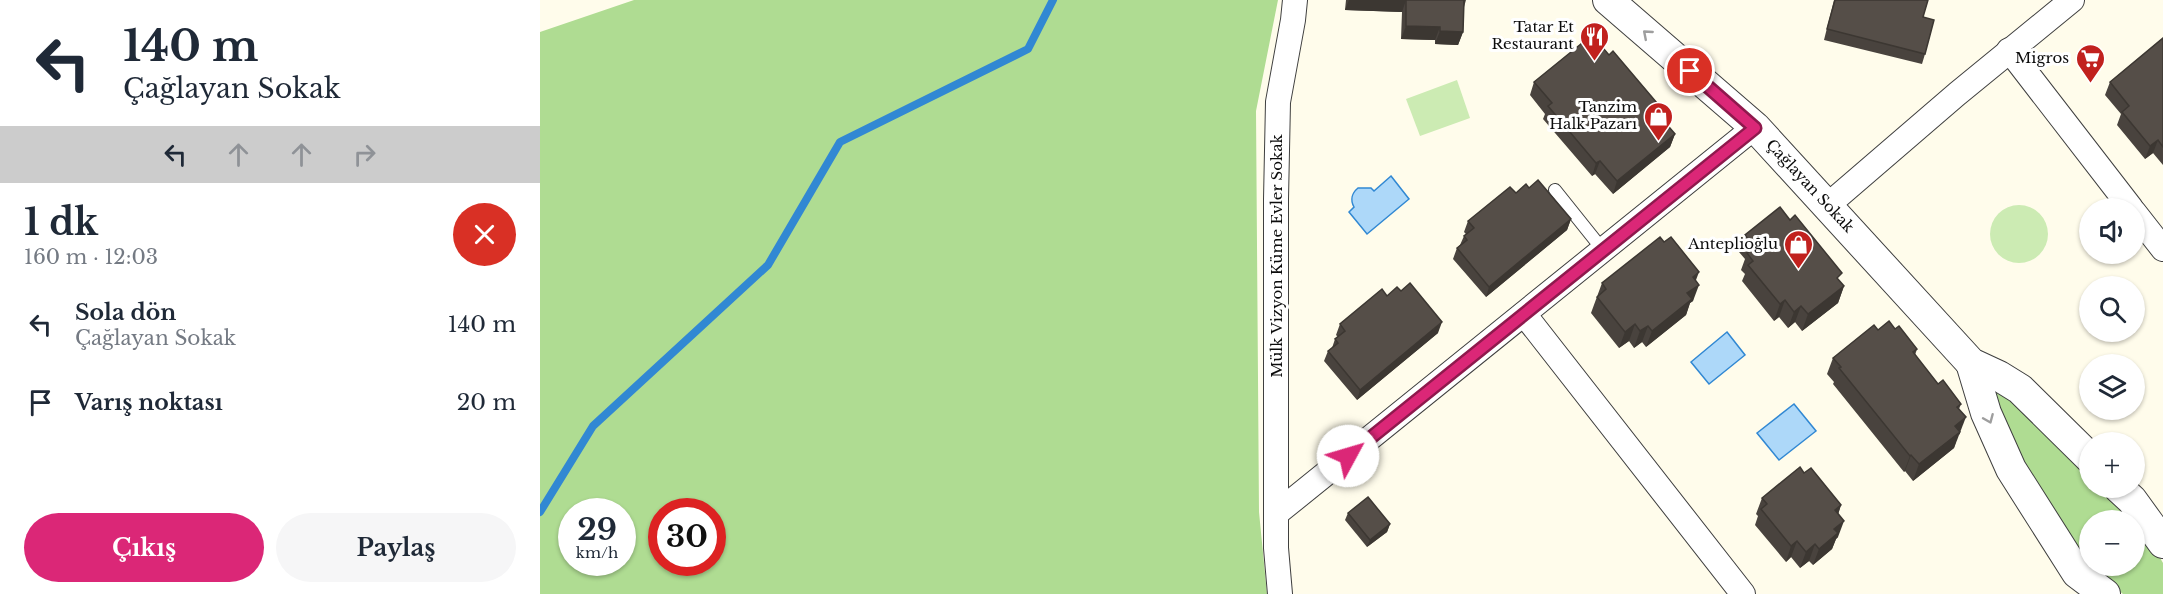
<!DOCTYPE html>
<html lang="tr">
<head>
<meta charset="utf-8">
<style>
  body { margin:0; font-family:"Libre Baskerville",serif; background:#f6f6f7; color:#1f2937; height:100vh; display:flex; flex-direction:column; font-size:22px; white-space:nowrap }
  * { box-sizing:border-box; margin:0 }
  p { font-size:20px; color:#747a83 }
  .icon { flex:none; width:33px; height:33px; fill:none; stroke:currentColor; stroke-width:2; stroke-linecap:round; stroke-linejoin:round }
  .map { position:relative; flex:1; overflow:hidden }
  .side { display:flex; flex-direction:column; background:#fff; width:540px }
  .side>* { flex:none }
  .banner { background:#fff; color:#1f2937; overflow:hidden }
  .fabs { position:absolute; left:1539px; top:198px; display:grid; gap:12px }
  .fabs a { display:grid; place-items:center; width:66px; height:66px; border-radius:50%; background:#fff; box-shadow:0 2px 4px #0004; font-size:30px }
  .speed { position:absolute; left:18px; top:498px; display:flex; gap:12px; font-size:30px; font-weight:700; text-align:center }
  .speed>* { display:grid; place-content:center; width:78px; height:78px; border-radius:50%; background:#fff; box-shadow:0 2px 4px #0004; line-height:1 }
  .speed small { font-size:15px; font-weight:400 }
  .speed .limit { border:9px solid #d22; background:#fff; color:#111 }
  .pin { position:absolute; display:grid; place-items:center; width:51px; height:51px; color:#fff; margin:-26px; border:3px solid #fff; border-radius:50%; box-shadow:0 2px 6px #0007 }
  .me { position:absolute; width:66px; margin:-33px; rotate:51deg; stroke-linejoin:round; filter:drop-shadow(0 0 4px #0008) }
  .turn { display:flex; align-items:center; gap:21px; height:126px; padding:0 24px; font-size:27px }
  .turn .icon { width:78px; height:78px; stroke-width:2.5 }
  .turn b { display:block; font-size:42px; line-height:51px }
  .lanes { display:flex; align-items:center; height:57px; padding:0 24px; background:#0003; justify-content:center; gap:30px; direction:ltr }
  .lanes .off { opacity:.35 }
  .round { display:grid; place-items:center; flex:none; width:63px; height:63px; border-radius:32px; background:#f6f6f7 }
  .headline { display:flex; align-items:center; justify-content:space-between; height:102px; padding:0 24px }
  h1 { font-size:36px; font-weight:700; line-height:45px }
  .primary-button { display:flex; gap:12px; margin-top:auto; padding:12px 24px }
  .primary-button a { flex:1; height:69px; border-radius:36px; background:#db2777; color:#fff; font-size:24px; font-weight:700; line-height:69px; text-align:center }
  .primary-button a+a { background:#f6f6f7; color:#1f2937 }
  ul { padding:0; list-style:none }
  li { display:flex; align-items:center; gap:18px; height:78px; padding:0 24px }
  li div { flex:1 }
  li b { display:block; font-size:22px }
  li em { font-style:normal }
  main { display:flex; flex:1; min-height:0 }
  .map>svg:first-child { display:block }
  .green { fill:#ccebb3 }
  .forest { fill:#afdc92; fill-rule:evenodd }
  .water { fill:#add8f9; stroke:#3188d3; stroke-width:1.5 }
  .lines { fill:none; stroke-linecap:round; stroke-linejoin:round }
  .stream { stroke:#3188d3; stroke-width:8 }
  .service-casing { stroke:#3f3f3f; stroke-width:14 }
  .minor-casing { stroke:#3f3f3f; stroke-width:26 }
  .tertiary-casing { stroke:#3f3f3f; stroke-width:32 }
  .service { stroke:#fff; stroke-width:12 }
  .minor { stroke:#fff; stroke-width:24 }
  .tertiary { stroke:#fff; stroke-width:30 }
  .wall { fill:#49433e }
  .shaded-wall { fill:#3c3732 }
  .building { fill:#554e48; stroke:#3c3732; stroke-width:1.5 }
  .oneway { stroke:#9e9e9e }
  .route-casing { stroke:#8e194d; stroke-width:15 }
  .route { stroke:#db2777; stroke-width:10 }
  .labels { text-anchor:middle; stroke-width:6; stroke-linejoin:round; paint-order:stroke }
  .poi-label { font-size:15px; fill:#0c0c0c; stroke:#fff; text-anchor:end }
  .street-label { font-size:15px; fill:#0c0c0c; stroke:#fff }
</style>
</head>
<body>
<main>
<section class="side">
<div class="banner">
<div class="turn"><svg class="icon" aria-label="left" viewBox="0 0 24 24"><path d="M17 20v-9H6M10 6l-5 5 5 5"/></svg><div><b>140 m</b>Çağlayan Sokak</div></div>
<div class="lanes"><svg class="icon" aria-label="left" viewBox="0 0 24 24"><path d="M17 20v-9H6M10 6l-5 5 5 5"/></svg><svg class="icon off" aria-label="ahead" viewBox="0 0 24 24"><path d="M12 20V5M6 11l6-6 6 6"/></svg><svg class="icon off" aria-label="ahead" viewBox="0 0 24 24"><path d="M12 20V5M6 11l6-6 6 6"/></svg><svg class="icon off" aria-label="right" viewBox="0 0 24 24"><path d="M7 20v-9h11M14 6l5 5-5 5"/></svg></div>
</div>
<div class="headline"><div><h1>1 dk</h1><p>160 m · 12:03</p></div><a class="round" style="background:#d93025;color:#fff"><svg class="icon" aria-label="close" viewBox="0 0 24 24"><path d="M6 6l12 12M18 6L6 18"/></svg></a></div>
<ul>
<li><svg class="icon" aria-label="left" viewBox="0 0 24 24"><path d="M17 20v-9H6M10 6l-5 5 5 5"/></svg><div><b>Sola dön</b><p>Çağlayan Sokak</p></div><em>140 m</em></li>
<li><svg class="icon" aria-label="arrive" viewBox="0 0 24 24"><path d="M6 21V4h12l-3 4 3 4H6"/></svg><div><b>Varış noktası</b></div><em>20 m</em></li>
</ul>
<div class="primary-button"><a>Çıkış</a><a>Paylaş</a></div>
</section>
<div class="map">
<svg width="1623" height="594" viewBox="0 0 1623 594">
  <rect width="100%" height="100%" fill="#fffceb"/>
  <g class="green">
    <polygon points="917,80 930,118 880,136 866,99"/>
    <circle cx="1479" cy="234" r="29"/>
  </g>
  <g class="forest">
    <path d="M94,0H738L716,111L719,512L727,594H0V32ZM32,512H82V562H32ZM122,512H172V562H122Z"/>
    <path d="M1449,382L1464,387L1549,470L1550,488H1567L1598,519L1623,563V594H1583L1536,557L1473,455ZM1550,520H1594V566H1550Z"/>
  </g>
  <g class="water">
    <path d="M851,176L869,199L827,234L809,212L814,207C810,200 812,193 818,188H831L834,191Z"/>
    <polygon points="1187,332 1205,355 1169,384 1151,362"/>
    <polygon points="1254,404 1276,431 1239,460 1217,433"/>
  </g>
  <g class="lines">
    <polyline class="stream" points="0,512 53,426 228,265 300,142 488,49 513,0"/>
    <defs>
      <polyline id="service" points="1015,190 1063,250"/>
      <g id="minor">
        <polyline points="1469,50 1591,208"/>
        <polyline points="1288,205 1417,94 1532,0"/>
        <polyline points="1594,212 1623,249"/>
        <polyline points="984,314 1203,594"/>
        <polyline points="737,513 1215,127"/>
        <polyline points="740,594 736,548 736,199 738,102 753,20 755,0"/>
      </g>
      <g id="tertiary">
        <polyline points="1068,0 1215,127 1431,363 1459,376 1480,389 1550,458"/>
        <polyline points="1431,363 1446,413 1471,469 1537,573 1565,594"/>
        <polyline points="1579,488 1592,500 1623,543"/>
      </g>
    </defs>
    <use href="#service" class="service-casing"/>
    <use href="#minor" class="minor-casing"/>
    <use href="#tertiary" class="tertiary-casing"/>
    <use href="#service" class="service"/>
    <use href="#minor" class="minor"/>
    <use href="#tertiary" class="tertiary"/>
  </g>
  <g class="wall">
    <polygon points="806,0 926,0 924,7 923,32 918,45 895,44 895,40 861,39 862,12 805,10"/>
    <polygon points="1294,0 1388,0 1383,17 1385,54 1382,64 1284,40"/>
    <polygon points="1623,38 1623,165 1613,153 1605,159 1577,125 1581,114 1565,95 1570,82"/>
    <polygon points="994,82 1119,115 1135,134 1130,147 1073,194 1055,174 1052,176 1003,119 1005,114 990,95"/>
    <polygon points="989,188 1031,219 1027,230 946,297 913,259 917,248 920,245 924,236 926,234 924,232 928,221 976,193"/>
    <polygon points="1205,235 1299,281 1304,286 1298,303 1262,331 1255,322 1248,328 1239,317 1234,321 1202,281 1205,274 1201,270 1205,259 1199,252"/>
    <polygon points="1124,242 1156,281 1153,301 1150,303 1146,315 1106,347 1102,342 1094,348 1089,341 1079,348 1051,313 1062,283"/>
    <polygon points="847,296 898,333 817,400 784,361 788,351 792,348 795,339 798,337 796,335 800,324"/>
    <polygon points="1355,329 1377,349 1375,355 1398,384 1421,404 1419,409 1420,434 1418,435 1414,448 1373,481 1365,471 1364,472 1293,384 1294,382 1287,374 1293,358 1338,330"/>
    <polygon points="1264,473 1301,505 1298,514 1298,537 1296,539 1292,549 1273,565 1269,561 1260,568 1251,557 1246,562 1215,525 1218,516 1216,514 1222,498"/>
    <polygon points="808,513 850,524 847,532 827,547 805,520"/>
  </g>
  <g class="shaded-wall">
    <polygon points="809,0 866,0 862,12 805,10"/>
    <polygon points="866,26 900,27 895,40 861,39"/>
    <polygon points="900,31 923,32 918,45 895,44"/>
    <polygon points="1135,134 1130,147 1073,194 1077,181"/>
    <polygon points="1618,140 1613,153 1605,159 1610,146"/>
    <polygon points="1060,161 1055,174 1052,176 1056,163"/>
    <polygon points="1031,219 1027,230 946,297 949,287"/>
    <polygon points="1159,272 1153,288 1153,277"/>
    <polygon points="1159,285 1153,301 1150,303 1146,315 1106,347 1112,331 1147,293"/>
    <polygon points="1304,286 1298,303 1262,331 1268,314"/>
    <polygon points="1245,300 1239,317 1234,321 1240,304"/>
    <polygon points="1261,306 1255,322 1248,328 1254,312"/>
    <polygon points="902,322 898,333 817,400 820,390"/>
    <polygon points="1095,324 1089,341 1079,348 1085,332"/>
    <polygon points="1108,326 1102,342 1094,348 1100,331"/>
    <polygon points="1426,417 1414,448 1373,481 1379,464 1415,426"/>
    <polygon points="1371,455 1365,471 1364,472 1370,456"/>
    <polygon points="1301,505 1296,521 1295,510"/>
    <polygon points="1304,521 1298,537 1296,539 1292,549 1273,565 1279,549 1294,529"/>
    <polygon points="850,524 847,532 827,547 830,540"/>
    <polygon points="1257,541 1251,557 1246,562 1251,546"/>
    <polygon points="1275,544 1269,561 1260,568 1266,552"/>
  </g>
  <g class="building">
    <polygon points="866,0 924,0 923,32 900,31 900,27 866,26"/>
    <polygon points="1295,0 1388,0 1383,17 1394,20 1385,54 1287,29"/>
    <polygon points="1052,35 1069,55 1073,51 1122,109 1117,113 1135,134 1077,181 1060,161 1056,163 1008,106 1012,103 994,82"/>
    <polygon points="1623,38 1623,147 1618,140 1610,146 1582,112 1589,106 1570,82"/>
    <polygon points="998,180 1031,219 949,287 917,248 927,240 924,236 934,228 928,221 970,187 976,193 986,184 989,188"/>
    <polygon points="1240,207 1250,220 1255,215 1302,273 1297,278 1304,286 1268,314 1261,306 1254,312 1245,300 1240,304 1208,265 1213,261 1207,253 1215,248 1205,235"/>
    <polygon points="1120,237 1124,242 1131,237 1159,272 1153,277 1159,285 1147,293 1152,299 1112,331 1108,326 1100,331 1095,324 1085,332 1057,297 1066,289 1062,283"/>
    <polygon points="870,283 902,322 820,390 788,351 798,343 795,339 805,331 800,324 842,289 847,296 857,287 861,291"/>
    <polygon points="1349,321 1355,329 1359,326 1377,349 1373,352 1398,384 1403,380 1421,404 1417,407 1426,417 1415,426 1420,432 1379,464 1371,455 1370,456 1299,368 1301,367 1293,358 1334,325 1338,330"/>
    <polygon points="1260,467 1264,473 1271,468 1301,505 1295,510 1304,521 1294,529 1298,533 1279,549 1275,544 1266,552 1257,541 1251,546 1221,509 1227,504 1222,498"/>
    <polygon points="828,497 850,524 830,540 808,513"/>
  </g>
  <defs><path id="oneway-chevron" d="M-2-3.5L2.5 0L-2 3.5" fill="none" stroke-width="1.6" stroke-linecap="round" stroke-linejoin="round" transform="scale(1.5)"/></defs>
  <g class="oneway">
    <use href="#oneway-chevron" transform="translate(1107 34) rotate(-139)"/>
    <use href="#oneway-chevron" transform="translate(1449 419) rotate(67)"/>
  </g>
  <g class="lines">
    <defs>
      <polyline id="route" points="808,456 1215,128 1150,71"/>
    </defs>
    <use href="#route" class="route-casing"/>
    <use href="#route" class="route"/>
  </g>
  <defs>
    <symbol id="restaurant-pin" viewBox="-11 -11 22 30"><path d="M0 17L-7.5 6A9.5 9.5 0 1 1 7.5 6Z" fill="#c1211e" stroke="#fff"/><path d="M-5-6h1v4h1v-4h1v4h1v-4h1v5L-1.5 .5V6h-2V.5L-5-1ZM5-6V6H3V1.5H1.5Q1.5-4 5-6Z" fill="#fff"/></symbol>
    <symbol id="supermarket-pin" viewBox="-11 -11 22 30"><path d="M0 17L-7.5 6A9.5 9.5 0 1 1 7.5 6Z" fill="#c1211e" stroke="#fff"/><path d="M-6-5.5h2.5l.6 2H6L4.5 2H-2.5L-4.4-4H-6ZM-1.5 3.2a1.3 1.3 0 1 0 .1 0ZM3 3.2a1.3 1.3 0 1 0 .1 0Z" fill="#fff"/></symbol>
    <symbol id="shop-pin" viewBox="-11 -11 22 30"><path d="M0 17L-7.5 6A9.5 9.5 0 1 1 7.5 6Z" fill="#c1211e" stroke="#fff"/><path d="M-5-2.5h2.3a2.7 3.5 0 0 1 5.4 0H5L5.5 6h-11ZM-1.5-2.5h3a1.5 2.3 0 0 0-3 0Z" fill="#fff"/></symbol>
  </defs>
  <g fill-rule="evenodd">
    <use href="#restaurant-pin" x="1038" y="20" width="33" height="45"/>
    <use href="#supermarket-pin" x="1534" y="42" width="33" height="45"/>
    <use href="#shop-pin" x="1102" y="100" width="33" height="45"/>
    <use href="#shop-pin" x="1242" y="228" width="33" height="45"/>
  </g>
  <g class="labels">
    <g class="poi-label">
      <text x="1034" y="32">Tatar Et<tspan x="1034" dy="17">Restaurant</tspan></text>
      <text x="1529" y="63">Migros</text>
      <text x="1097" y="112">Tanzim<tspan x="1097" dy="17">Halk Pazarı</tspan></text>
      <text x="1238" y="249">Anteplioğlu</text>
    </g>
    <g class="street-label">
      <text transform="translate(1270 186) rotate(47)" y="5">Çağlayan Sokak</text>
      <text transform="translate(737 256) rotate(-90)" y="5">Mülk Vizyon Küme Evler Sokak</text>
    </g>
  </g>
</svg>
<div class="fabs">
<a><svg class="icon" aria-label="sound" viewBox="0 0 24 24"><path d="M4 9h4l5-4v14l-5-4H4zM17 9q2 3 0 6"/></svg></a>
<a><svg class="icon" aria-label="search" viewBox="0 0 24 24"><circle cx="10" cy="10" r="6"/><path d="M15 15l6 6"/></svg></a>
<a><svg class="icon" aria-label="layers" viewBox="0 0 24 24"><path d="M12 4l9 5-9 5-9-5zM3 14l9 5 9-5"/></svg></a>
<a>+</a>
<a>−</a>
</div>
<div class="speed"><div>29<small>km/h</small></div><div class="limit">30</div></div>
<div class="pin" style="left:1150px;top:71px;background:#d93025"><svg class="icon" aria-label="arrive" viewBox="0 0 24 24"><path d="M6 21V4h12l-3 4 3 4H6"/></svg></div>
<svg class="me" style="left:808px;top:456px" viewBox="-20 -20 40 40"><circle r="19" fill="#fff"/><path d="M0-13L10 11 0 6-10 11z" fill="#db2777"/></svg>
</div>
</main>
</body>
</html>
